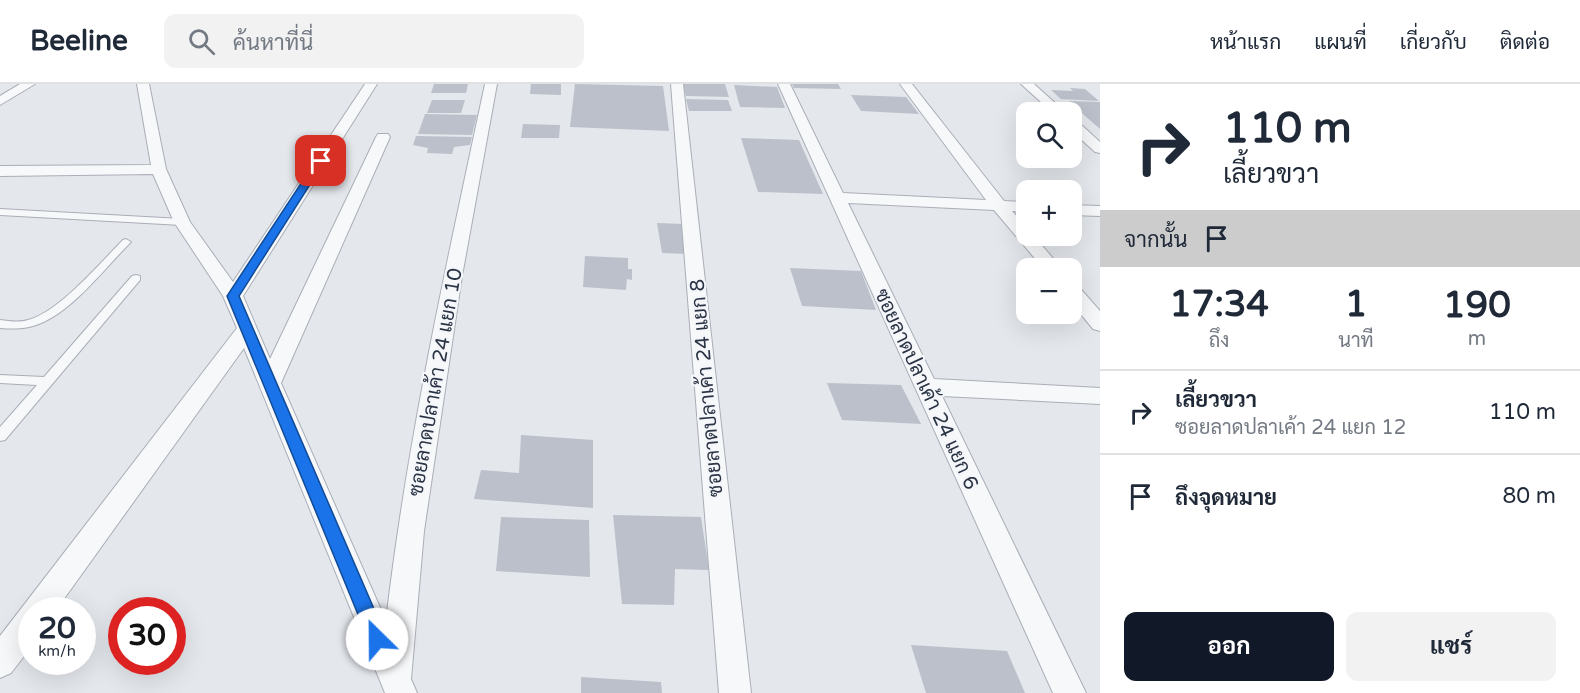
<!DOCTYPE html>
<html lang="th">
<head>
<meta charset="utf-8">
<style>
  body { margin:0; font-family:"Varela Round",Sarabun,sans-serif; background:#f2f2f3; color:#1f2937; height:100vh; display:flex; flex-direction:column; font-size:22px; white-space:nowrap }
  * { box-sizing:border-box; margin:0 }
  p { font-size:20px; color:#747a83 }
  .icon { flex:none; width:33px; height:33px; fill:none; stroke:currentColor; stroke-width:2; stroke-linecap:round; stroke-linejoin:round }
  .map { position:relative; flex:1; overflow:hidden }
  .panel { display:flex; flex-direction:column; background:#fff; width:480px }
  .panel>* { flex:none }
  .banner { background:#fff; color:#1f2937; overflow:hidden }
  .controls { position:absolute; left:1016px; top:18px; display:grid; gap:12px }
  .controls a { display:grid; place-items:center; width:66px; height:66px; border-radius:12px; background:#fff; box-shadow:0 6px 24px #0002; font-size:30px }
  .speed { position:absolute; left:18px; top:513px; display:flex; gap:12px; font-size:30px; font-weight:700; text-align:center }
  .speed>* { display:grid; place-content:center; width:78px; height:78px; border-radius:50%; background:#fff; box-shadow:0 6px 24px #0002; line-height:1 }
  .speed small { font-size:15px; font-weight:400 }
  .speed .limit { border:9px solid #d22; background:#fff; color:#111 }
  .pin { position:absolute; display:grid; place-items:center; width:51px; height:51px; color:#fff; margin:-26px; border-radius:12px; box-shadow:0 3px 9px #0006 }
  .me { position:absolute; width:66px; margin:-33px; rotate:337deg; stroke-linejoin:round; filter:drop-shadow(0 0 4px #0008) }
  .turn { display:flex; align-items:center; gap:21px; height:126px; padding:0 24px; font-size:27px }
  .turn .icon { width:78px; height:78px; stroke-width:2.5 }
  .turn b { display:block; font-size:42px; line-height:51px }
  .then { display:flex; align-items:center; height:57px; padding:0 24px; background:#0003; gap:12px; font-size:22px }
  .eta { display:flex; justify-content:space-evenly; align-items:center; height:102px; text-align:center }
  .eta b { font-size:36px; font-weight:700; line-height:42px }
  .button { display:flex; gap:12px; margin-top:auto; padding:12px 24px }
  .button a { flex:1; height:69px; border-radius:12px; background:#111827; color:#fff; font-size:24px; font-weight:700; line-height:69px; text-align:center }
  .button a+a { background:#f2f2f3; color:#1f2937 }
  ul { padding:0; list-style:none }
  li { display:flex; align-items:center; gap:18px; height:84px; padding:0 24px; border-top:2px solid #e0e1e3 }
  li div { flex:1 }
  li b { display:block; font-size:22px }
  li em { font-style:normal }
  header { display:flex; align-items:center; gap:36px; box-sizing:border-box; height:84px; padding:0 30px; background:#fff; border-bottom:2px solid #e0e1e3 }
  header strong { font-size:28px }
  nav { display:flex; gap:33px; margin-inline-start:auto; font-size:21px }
  .search { width:420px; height:54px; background:#f2f2f3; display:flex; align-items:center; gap:15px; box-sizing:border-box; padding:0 21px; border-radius:12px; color:#747a83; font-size:22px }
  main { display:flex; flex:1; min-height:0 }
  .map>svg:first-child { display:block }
  .building { fill:#bbc0ca }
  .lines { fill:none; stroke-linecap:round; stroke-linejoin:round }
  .service-casing { stroke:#a9aeb7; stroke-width:2 }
  .minor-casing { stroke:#a9aeb7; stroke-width:2 }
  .service { fill:#f7f8fa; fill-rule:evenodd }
  .minor { fill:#f7f8fa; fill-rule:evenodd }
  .route { fill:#1a73e8; stroke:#114b97; stroke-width:1.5 }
  .labels { text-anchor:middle; stroke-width:4.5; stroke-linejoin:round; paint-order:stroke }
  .street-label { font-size:20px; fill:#2b3445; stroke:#f4f6f9 }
</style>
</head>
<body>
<header>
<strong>Beeline</strong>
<div class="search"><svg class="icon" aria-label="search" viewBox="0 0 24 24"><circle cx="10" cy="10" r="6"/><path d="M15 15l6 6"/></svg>ค้นหาที่นี่</div>
<nav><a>หน้าแรก</a><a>แผนที่</a><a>เกี่ยวกับ</a><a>ติดต่อ</a></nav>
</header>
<main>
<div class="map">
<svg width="1100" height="609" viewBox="0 0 1100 609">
  <rect width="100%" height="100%" fill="#e4e7ec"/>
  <g class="building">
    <polygon points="434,0 468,0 466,9 431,9"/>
    <polygon points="531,0 561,0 561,11 530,10"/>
    <polygon points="575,0 663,2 669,47 570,43"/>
    <polygon points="683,0 725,0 729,13 686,12"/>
    <polygon points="792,0 838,0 841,5 794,4"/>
    <polygon points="734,1 777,3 785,24 740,23"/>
    <polygon points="1070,4 1085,5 1099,17 1061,15 1051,6 1073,7"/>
    <polygon points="851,11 906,13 919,30 861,27"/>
    <polygon points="686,15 728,16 732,27 689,27"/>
    <polygon points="432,16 465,16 461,29 427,29"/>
    <polygon points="1069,17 1100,18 1100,45 1084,31"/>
    <polygon points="425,30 477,31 472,51 418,50"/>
    <polygon points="523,40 560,41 559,54 521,54"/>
    <polygon points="416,52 472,53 470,61 454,63 452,70 427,69 428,64 413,61"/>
    <polygon points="741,54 799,56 823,110 758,108"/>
    <polygon points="657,139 683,140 688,170 662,169"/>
    <polygon points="585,172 628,174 628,185 632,185 632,196 627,195 626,206 583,203"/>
    <polygon points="790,184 861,187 876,226 802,222"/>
    <polygon points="827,299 901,301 921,340 842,336"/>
    <polygon points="521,351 593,356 593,424 474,415 481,386 519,389"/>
    <polygon points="613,431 701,433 709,486 675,485 674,521 622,520"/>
    <polygon points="501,433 589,436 590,493 496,487"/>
    <polygon points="911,561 1007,567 1025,609 926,609"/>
    <polygon points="581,593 661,598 662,609 581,609"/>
  </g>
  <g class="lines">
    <defs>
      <g id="service">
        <polygon points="0,125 182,135 186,138 182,141 0,131"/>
        <path d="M126,155L131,158L129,160C103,186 69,232 33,242C22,245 11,245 0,244V236C9,237 19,239 28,236C59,228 100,179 123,156Z"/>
        <polygon points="136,191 140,192 140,196 5,356 0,357 0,343 37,301 0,299 0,291 44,293 132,192"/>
      </g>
      <g id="minor">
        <polygon points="20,0 35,0 0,21 0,12"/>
        <path d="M137,0H149L166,85L190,138L233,198L365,0H377L243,212L270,275L376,53L378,50H388L390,53L281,299L386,537C407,356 447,178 485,0H497L462,192L424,447L411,595L417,609H385L244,264L56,526H32V562L11,589L0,594V552L237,244L223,212L174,138L153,90L0,92V82L151,81Z"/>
        <polygon points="671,0 683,0 751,609 719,609"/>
        <polygon points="778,0 790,0 843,109 986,116 900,0 912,0 1004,117 1026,118 1026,128 1012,127 1026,143 1026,152 1034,152 1061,184 1043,184 994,126 848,119 934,295 1100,304 1100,320 942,312 1086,609 1053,609"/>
        <polygon points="1021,0 1034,0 1065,28 1052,28"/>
        <polygon points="1071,35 1076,36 1100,58 1100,69 1095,68 1071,46"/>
        <polygon points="1071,121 1100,122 1100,132 1071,131"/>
        <polygon points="1071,200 1078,202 1100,227 1100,247 1093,245 1071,218"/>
      </g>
    </defs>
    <use href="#service" class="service-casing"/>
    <use href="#minor" class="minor-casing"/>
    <use href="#service" class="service"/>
    <use href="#minor" class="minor"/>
  </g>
  <polygon class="route" points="317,75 325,77 239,212 387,555 384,562 377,565 371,562 227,212"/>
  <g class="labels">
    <g class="street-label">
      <text transform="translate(435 298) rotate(-80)" y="7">ซอยลาดปลาเค้า 24 แยก 10</text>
      <text transform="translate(706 304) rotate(-95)" y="7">ซอยลาดปลาเค้า 24 แยก 8</text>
      <text transform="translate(927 305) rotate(65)" y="7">ซอยลาดปลาเค้า 24 แยก 6</text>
    </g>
  </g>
</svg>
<div class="controls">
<a><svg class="icon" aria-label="search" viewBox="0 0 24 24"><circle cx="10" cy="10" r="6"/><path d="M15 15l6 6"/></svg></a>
<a>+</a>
<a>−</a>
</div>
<div class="speed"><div>20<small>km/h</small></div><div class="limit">30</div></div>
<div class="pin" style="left:321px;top:77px;background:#d93025"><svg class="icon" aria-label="arrive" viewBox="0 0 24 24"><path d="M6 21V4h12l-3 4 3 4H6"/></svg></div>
<svg class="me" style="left:377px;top:555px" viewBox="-20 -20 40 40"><circle r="19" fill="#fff"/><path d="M0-13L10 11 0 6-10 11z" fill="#1a73e8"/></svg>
</div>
<section class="panel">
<div class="banner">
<div class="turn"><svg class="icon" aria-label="right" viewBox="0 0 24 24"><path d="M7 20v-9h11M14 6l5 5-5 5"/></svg><div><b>110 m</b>เลี้ยวขวา</div></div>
<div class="then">จากนั้น<svg class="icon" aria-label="arrive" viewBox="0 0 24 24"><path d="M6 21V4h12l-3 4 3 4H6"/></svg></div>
</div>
<div class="eta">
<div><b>17:34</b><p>ถึง</p></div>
<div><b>1</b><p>นาที</p></div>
<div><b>190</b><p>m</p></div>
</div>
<ul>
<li><svg class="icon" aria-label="right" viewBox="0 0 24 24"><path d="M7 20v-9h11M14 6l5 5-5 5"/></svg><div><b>เลี้ยวขวา</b><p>ซอยลาดปลาเค้า 24 แยก 12</p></div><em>110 m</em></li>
<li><svg class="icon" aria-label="arrive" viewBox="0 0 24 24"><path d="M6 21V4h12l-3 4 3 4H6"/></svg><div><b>ถึงจุดหมาย</b></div><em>80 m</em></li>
</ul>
<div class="button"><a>ออก</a><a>แชร์</a></div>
</section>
</main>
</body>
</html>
